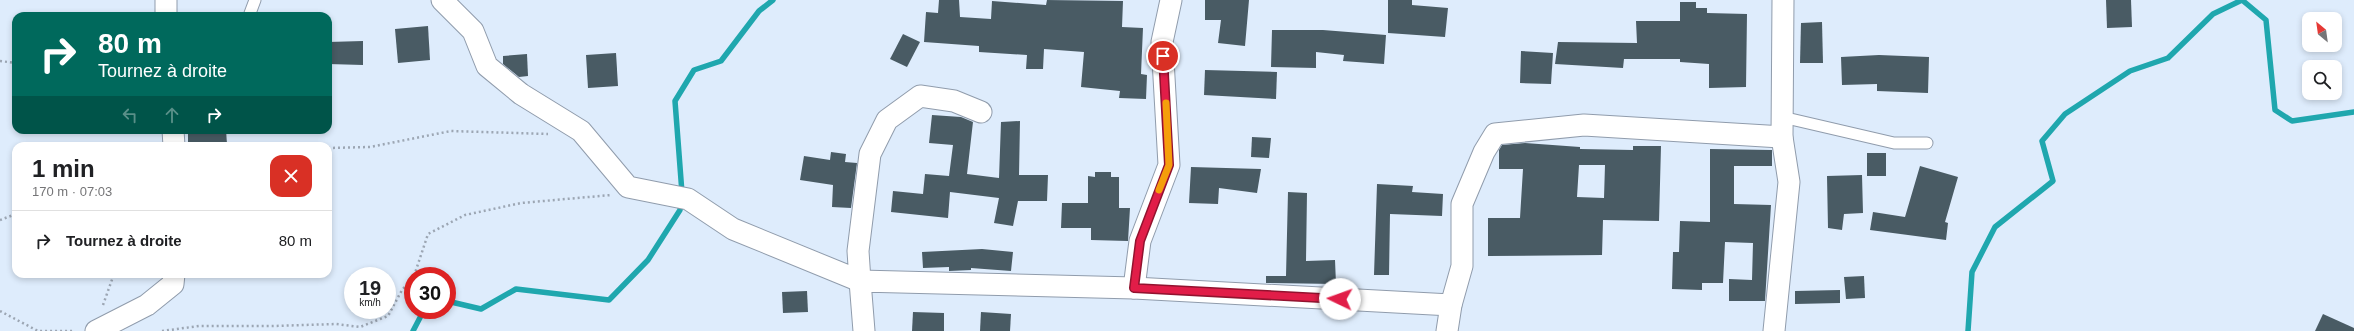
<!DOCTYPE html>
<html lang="fr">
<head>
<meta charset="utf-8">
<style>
  body { margin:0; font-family:Helvetica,sans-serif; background:#f6f6f6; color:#202124; height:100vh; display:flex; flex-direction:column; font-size:15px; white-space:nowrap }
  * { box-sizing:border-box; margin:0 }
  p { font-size:13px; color:#757577 }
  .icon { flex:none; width:22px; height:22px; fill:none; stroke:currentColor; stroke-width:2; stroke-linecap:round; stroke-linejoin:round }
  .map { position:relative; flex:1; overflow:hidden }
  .side { position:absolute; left:12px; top:142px; width:320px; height:136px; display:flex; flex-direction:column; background:#fff; border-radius:12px; box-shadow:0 2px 6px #0003 }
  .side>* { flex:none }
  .top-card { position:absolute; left:12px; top:12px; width:320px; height:122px; border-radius:12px; box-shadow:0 2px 6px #0003; background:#00695c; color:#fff; overflow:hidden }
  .needle { width:26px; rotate:331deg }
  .fabs { position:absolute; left:2302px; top:12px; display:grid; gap:8px }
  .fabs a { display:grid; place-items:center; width:40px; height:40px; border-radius:8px; background:#fff; box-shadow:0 2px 6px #0003; font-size:20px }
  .speed { position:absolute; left:344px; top:267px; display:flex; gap:8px; font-size:20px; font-weight:700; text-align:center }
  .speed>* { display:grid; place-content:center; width:52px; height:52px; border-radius:50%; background:#fff; box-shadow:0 2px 6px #0003; line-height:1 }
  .speed small { font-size:10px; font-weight:400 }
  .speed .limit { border:6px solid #d22; background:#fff; color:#111 }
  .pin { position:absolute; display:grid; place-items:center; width:34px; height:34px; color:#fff; margin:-17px; border:2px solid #fff; border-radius:50%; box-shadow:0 1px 4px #0007 }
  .me { position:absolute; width:44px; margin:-22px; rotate:273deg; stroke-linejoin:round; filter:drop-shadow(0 0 3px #0008) }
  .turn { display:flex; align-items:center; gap:14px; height:84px; padding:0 20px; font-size:18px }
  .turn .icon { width:52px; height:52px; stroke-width:2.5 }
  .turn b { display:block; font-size:28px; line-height:34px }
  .lanes { display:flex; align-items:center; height:38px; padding:0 20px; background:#0003; justify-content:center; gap:20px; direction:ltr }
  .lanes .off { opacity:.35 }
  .round { display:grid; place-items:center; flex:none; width:42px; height:42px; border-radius:12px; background:#f6f6f6 }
  .overview { display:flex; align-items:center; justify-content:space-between; height:68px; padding:0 20px }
  h1 { font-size:24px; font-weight:700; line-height:30px }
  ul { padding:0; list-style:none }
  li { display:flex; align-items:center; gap:12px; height:60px; padding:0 20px; border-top:1px solid #e0e0e0 }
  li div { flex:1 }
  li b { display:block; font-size:15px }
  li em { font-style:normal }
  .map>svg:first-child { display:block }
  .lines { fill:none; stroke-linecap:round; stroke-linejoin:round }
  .stream { stroke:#1fa7ae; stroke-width:5.5 }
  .building { fill:#495b64; fill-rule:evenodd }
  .service-casing { stroke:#909cac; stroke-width:13 }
  .minor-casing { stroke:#909cac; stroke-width:23 }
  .path { stroke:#9ca6b3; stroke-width:2.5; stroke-dasharray:2 3; stroke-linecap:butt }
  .service { stroke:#fff; stroke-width:11 }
  .minor { stroke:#fff; stroke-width:21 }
  .route-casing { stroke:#92132f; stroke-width:10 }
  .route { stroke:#e11d48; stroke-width:7 }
  .slow { stroke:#f59e0b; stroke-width:7 }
</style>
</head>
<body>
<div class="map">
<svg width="2354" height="331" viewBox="0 0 2354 331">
  <rect width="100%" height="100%" fill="#deecfc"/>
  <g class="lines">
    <g class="stream">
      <polyline points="682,193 675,101 694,70 721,61 759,11 773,0"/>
      <polyline points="447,301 481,309 516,289 609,300 648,260 680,210 681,202"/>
      <polyline points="413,331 424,310"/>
      <polyline points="1968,331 1972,272 1995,227 2053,181 2042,141 2065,114 2130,71 2168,58 2213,14 2242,0 2266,20 2275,110 2292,121 2354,112"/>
    </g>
  </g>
  <g class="building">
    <polygon points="939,0 959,0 960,17 991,19 992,1 1046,5 1047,0 1123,1 1122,27 1143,28 1141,74 1147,75 1146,99 1119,98 1120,91 1081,87 1084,52 1044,49 1043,69 1026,69 1027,55 979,52 979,46 924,42 926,12 938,13"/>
    <polygon points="1205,0 1249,0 1245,46 1218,43 1221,20 1205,20"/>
    <polygon points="1388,0 1412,0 1412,5 1448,8 1445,37 1388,33"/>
    <polygon points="2106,0 2131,0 2132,27 2107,28"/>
    <polygon points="1680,2 1696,2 1696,8 1707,8 1707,13 1747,14 1746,87 1709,88 1709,64 1680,62 1680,59 1624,59 1623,68 1555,64 1558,42 1637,43 1636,21 1680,21"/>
    <polygon points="1822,22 1823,63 1800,63 1801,23"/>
    <polygon points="428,26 430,60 398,63 395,29"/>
    <polygon points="1272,30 1323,30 1386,35 1384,64 1343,61 1344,55 1316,52 1316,68 1271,67"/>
    <polygon points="903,34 920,42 907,67 890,59"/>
    <polygon points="363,41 363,65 328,64 328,42"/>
    <polygon points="1521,51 1553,53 1551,84 1520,83"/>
    <polygon points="616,53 618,86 588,88 586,55"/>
    <polygon points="527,54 528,76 519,77 503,64 503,56"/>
    <polygon points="1879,55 1929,57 1928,93 1877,91 1877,84 1842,85 1841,57"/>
    <polygon points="1205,70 1277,72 1276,99 1204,95"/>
    <polygon points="932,115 961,117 973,122 967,174 999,178 1001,122 1020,121 1019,175 1048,175 1047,201 1018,201 1013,226 994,223 999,198 950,192 948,218 891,212 893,191 923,194 925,174 949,176 953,145 929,143"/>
    <polygon points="188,130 226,130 227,144 188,146"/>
    <polygon points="1252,137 1271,138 1269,158 1251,157"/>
    <path d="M1525,143L1580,147V149L1633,150V146H1661L1659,221L1603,220L1602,255L1488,256V218H1520L1523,169H1499V150L1502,145ZM1579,165H1605L1604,198L1577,197Z"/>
    <polygon points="1710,149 1772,150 1772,166 1734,166 1734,204 1771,205 1765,301 1729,301 1729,279 1752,280 1753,243 1725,242 1723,283 1702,283 1702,290 1672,289 1673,252 1679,252 1680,221 1710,222"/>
    <polygon points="831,152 846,154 845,162 857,163 851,208 832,207 833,185 800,180 804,156 830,160"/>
    <rect x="1867" y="153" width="19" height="23"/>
    <polygon points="1920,166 1958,177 1945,222 1948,223 1946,240 1870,230 1873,212 1905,217"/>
    <polygon points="1191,167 1261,169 1257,193 1219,188 1218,204 1189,203"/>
    <polygon points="1095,172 1111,172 1111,177 1119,177 1119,208 1130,208 1128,241 1091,240 1091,228 1061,228 1062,203 1088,203 1088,176 1095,177"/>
    <polygon points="1862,175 1863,213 1844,214 1842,230 1828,228 1827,176"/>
    <polygon points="1377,184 1413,186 1412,192 1443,194 1442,216 1390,214 1389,275 1374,275"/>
    <polygon points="1288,192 1307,193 1306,261 1335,260 1336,284 1266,283 1266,276 1286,276"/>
    <polygon points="982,249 1013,252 1011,271 971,268 971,270 949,271 949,267 923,268 922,252"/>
    <polygon points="1864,276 1865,298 1846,299 1844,277"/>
    <polygon points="1840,290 1840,303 1795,304 1795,291"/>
    <polygon points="807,291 808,312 783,313 782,292"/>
    <polygon points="913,312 944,313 944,331 912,331"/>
    <polygon points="981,312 1011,314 1010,331 980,331"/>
    <polygon points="2323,314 2354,328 2354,331 2315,331"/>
  </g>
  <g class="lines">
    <defs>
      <g id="service">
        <polyline points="249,16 255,0"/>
        <polyline points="1782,117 1894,143 1927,143"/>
      </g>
      <g id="minor">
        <polyline points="442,0 473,31 487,66 521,94 581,131 628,187 688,199 733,229 860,281 858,251 870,154 887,120 920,96 954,101 981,112"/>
        <polyline points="166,16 166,0"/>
        <polyline points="173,130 174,146"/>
        <polyline points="1134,288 1140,241 1169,165 1162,42 1171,0"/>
        <polyline points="96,331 147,305 173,284 174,274"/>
        <polyline points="864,331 860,281 1134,288 1451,305"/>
        <polyline points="1447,331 1451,305 1462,266 1462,204 1484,152 1495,134 1584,125 1782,137"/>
        <polyline points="1774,331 1789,182 1782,137 1783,0"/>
      </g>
    </defs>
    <use href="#service" class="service-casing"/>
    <use href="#minor" class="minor-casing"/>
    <g class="path">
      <polyline points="0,61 16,63"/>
      <polyline points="328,148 370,147 451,131 548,134"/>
      <polyline points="0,220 16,214"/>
      <polyline points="414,276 428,234 465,215 521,203 611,195"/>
      <polyline points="103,305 114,274"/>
      <polyline points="0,311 38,331 75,331"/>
      <polyline points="162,331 199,326 273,326 336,324 360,327 388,316 402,290 413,278"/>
    </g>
    <use href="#service" class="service"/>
    <use href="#minor" class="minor"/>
  </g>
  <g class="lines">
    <defs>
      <polyline id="route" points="1163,56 1169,165 1140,241 1134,288 1340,299"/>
    </defs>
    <use href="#route" class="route-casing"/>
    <use href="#route" class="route"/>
    <polyline class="slow" points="1159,190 1169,165 1166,103"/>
  </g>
</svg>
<div class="fabs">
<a><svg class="needle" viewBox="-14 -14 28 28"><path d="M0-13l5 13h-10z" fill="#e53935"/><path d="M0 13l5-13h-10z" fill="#757577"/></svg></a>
<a><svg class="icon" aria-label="search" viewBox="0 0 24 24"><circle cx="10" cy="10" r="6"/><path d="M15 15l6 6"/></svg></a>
</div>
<div class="speed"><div>19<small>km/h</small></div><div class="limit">30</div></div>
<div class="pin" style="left:1163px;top:56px;background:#d93025"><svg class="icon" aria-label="arrive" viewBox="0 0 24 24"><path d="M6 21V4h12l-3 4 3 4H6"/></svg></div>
<svg class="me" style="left:1340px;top:299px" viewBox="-20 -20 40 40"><circle r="19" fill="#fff"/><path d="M0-13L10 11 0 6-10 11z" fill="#e11d48"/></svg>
<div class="top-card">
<div class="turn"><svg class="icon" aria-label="right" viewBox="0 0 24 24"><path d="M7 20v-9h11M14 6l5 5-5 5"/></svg><div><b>80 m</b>Tournez à droite</div></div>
<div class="lanes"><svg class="icon off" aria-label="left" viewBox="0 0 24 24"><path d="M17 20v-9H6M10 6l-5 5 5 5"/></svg><svg class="icon off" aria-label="ahead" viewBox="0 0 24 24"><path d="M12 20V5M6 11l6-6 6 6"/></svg><svg class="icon" aria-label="right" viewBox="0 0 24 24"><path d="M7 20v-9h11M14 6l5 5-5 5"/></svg></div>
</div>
<section class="side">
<div class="overview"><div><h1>1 min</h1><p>170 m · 07:03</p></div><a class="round" style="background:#d93025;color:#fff"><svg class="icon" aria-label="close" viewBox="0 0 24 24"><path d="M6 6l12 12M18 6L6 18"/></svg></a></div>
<ul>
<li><svg class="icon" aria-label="right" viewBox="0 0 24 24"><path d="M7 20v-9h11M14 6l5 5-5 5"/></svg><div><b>Tournez à droite</b></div><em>80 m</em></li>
</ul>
</section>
</div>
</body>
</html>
